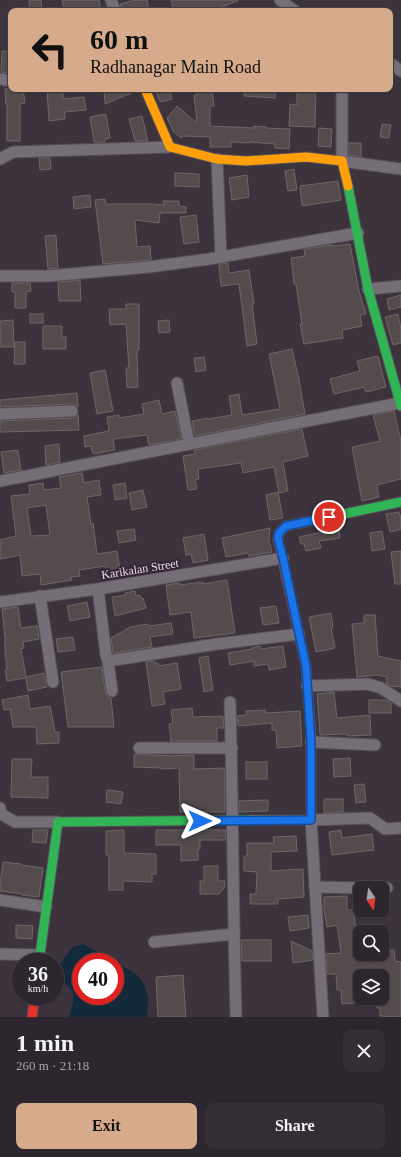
<!DOCTYPE html>
<html lang="en">
<head>
<meta charset="utf-8">
<style>
  body { margin:0; font-family:"Times New Roman",serif; background:#352e36; color:#f1f3f6; height:100vh; display:flex; flex-direction:column; font-size:15px; white-space:nowrap }
  * { box-sizing:border-box; margin:0 }
  p { font-size:13px; color:#a7a5aa }
  .icon { flex:none; width:22px; height:22px; fill:none; stroke:currentColor; stroke-width:2; stroke-linecap:round; stroke-linejoin:round }
  .map { position:relative; height:1017px; overflow:hidden }
  .details { display:flex; flex-direction:column; background:#2d262e; flex:1 }
  .details>* { flex:none }
  .guide { position:absolute; left:8px; top:8px; width:385px; height:84px; border-radius:8px; box-shadow:0 1px 3px #0004,0 0 0 1px #48434a; background:#d6ab8b; color:#111; overflow:hidden }
  .needle { width:26px; rotate:167deg }
  .fabs { position:absolute; left:353px; top:881px; display:grid; gap:8px }
  .fabs a { display:grid; place-items:center; width:36px; height:36px; border-radius:8px; background:#2d262e; box-shadow:0 1px 3px #0004,0 0 0 1px #48434a; font-size:20px }
  .speed { position:absolute; left:12px; top:953px; display:flex; gap:8px; font-size:20px; font-weight:700; text-align:center }
  .speed>* { display:grid; place-content:center; width:52px; height:52px; border-radius:50%; background:#2d262e; box-shadow:0 1px 3px #0004,0 0 0 1px #48434a; line-height:1 }
  .speed small { font-size:10px; font-weight:400 }
  .speed .limit { border:6px solid #d22; background:#fff; color:#111 }
  .pin { position:absolute; display:grid; place-items:center; width:34px; height:34px; color:#fff; margin:-17px; border:2px solid #fff; border-radius:50%; box-shadow:0 1px 4px #0007 }
  .me { position:absolute; width:44px; margin:-22px; rotate:90deg; stroke-linejoin:round; filter:drop-shadow(0 0 3px #0008) }
  .turn { display:flex; align-items:center; gap:14px; height:84px; padding:0 16px; font-size:18px }
  .turn .icon { width:52px; height:52px; stroke-width:2.5 }
  .turn b { display:block; font-size:28px; line-height:34px }
  .round { display:grid; place-items:center; flex:none; width:42px; height:42px; border-radius:8px; background:#352e36 }
  .headline { display:flex; align-items:center; justify-content:space-between; height:68px; padding:0 16px }
  h1 { font-size:24px; font-weight:800; line-height:30px }
  .cta { display:flex; gap:8px; margin-top:auto; padding:8px 16px }
  .cta a { flex:1; height:46px; border-radius:8px; background:#d6ab8b; color:#111; font-size:16px; font-weight:800; line-height:46px; text-align:center }
  .cta a+a { background:#352e36; color:#f1f3f6 }
  .map>svg:first-child { display:block }
  .water { fill:#132a3a }
  .building { fill:#544b4d; stroke:#6f6668; fill-rule:evenodd }
  .lines { fill:none; stroke-linecap:round; stroke-linejoin:round }
  .street-casing { stroke:#574f58; stroke-width:13 }
  .fast-casing { stroke:#574f58; stroke-width:11 }
  .slow-casing { stroke:#574f58; stroke-width:11 }
  .jam-casing { stroke:#574f58; stroke-width:11 }
  .street { stroke:#756e76; stroke-width:11 }
  .fast { stroke:#30b455; stroke-width:9 }
  .slow { stroke:#ff9f0a; stroke-width:9 }
  .jam { stroke:#e5322d; stroke-width:9 }
  .route-casing { stroke:#114b97; stroke-width:10 }
  .route { stroke:#1a73e8; stroke-width:7 }
  .labels { text-anchor:middle; stroke-width:4; stroke-linejoin:round; paint-order:stroke }
  .street-label { font-size:12px; fill:#ebe0eb; stroke:#352536 }
</style>
</head>
<body>
<div class="map">
<svg width="401" height="1017" viewBox="0 0 401 1017">
  <rect width="100%" height="100%" fill="#3c333d"/>
  <path class="water" d="M83,944L101,954L113,962H81V996H115V963C122,967 132,970 137,975C148,985 150,1004 147,1017H69L73,1003V992L58,975L60,964L66,955L73,947Z"/>
  <g class="building">
    <polygon points="29,0 41,0 42,11 30,11"/>
    <polygon points="62,0 99,0 101,11 64,11"/>
    <polygon points="136,0 147,0 149,11 122,11 120,4"/>
    <polygon points="171,0 238,0 238,1 221,7 221,9 210,11 207,11 206,9 195,11 174,11"/>
    <polygon points="2,51 11,52 11,74 1,72"/>
    <polygon points="5,89 23,89 25,103 20,104 20,141 7,141 7,105 6,105"/>
    <polygon points="47,89 63,89 63,99 84,97 86,110 65,112 65,119 49,121"/>
    <polygon points="104,89 136,89 136,91 105,104"/>
    <polygon points="155,89 169,89 172,99 160,102"/>
    <polygon points="197,89 212,89 214,106 210,106 210,126 254,128 254,126 266,127 266,128 290,129 289,149 275,148 275,144 250,142 249,143 231,142 231,147 210,147 210,137 183,136 181,138 173,131 167,118 177,106 197,123 194,95 197,95"/>
    <polygon points="244,89 276,89 275,98 244,96"/>
    <polygon points="297,89 316,89 315,127 289,126 290,104 297,105"/>
    <polygon points="106,114 110,138 105,139 105,142 94,142 90,117"/>
    <polygon points="142,116 148,141 135,141 129,119"/>
    <polygon points="382,124 391,125 389,138 380,137"/>
    <polygon points="319,128 332,129 331,147 318,146"/>
    <polygon points="349,143 361,143 361,157 349,155"/>
    <polygon points="39,158 50,158 51,169 40,170"/>
    <polygon points="294,169 297,190 288,191 285,171"/>
    <polygon points="175,173 199,174 199,187 175,186"/>
    <polygon points="247,175 249,197 232,200 229,178"/>
    <polygon points="338,181 341,200 302,206 300,186"/>
    <polygon points="90,195 91,207 74,209 73,197"/>
    <polygon points="105,199 106,204 152,204 164,205 163,201 179,201 179,206 186,207 186,213 160,213 159,223 135,220 137,247 150,246 151,260 103,264 95,200"/>
    <polygon points="196,215 199,242 184,244 180,217"/>
    <polygon points="56,235 58,268 48,269 45,236"/>
    <polygon points="350,244 359,291 366,314 360,315 362,326 342,330 343,338 304,344 300,324 302,324 296,284 294,284 291,258 305,256 304,249 333,245 333,246"/>
    <polygon points="228,263 229,273 249,270 254,304 252,304 257,344 247,346 239,284 221,286 219,264"/>
    <polygon points="80,280 81,301 59,301 58,282"/>
    <polygon points="12,283 30,283 31,291 26,292 26,308 15,308 15,292 12,292"/>
    <polygon points="401,295 401,307 389,310 387,299"/>
    <polygon points="126,304 139,304 139,350 137,350 138,387 127,388 126,368 129,368 126,324 110,325 109,309 126,309"/>
    <rect x="30" y="314" width="13" height="9"/>
    <polygon points="398,314 401,329 401,343 393,345 385,317"/>
    <polygon points="13,320 14,347 0,347 0,321"/>
    <polygon points="169,320 170,332 159,333 158,321"/>
    <polygon points="43,326 62,326 62,337 66,337 66,349 43,349"/>
    <polygon points="15,342 25,342 25,364 14,364"/>
    <polygon points="292,349 299,379 305,414 195,436 192,421 208,418 208,419 232,415 229,396 239,394 242,415 280,409 269,354"/>
    <polygon points="378,356 386,387 366,392 364,387 334,394 330,379 360,371 357,361"/>
    <polygon points="204,357 206,370 196,372 194,358"/>
    <polygon points="105,370 113,411 97,414 90,373"/>
    <polygon points="77,393 78,407 75,405 72,404 0,407 0,400"/>
    <polygon points="159,400 162,414 175,411 181,439 149,445 147,435 113,439 115,450 93,454 91,446 85,447 84,436 109,431 107,417 119,415 119,418 144,414 142,404"/>
    <polygon points="394,411 401,441 401,479 377,485 379,497 362,501 352,447 380,441 373,415"/>
    <polygon points="78,414 79,430 0,432 0,421 72,418 76,417"/>
    <polygon points="302,429 308,456 283,462 288,491 279,493 274,467 243,473 241,463 198,469 199,479 195,480 197,489 188,490 183,456 195,454 194,450"/>
    <polygon points="59,444 60,462 46,465 45,446"/>
    <polygon points="18,450 21,470 4,473 1,452"/>
    <path d="M82,473L84,483L99,480L101,495L87,497L91,524L93,523L97,554L117,551L120,570L106,572V566L79,570L80,576L71,577L72,580L41,585L40,574L22,576L20,555L0,559V540L16,536L11,496L30,494L29,485L43,483L44,490L61,488L59,477ZM46,505L50,535L31,536L27,508Z"/>
    <polygon points="125,483 127,498 115,500 113,485"/>
    <polygon points="143,490 147,507 132,510 129,493"/>
    <polygon points="278,492 283,518 270,520 266,495"/>
    <polygon points="399,512 401,519 401,529 390,532 386,514"/>
    <polygon points="270,528 269,540 272,552 249,556 248,553 226,557 222,538"/>
    <polygon points="339,528 340,538 319,541 321,548 306,551 304,544 301,544 299,537 322,532 322,530"/>
    <polygon points="134,529 136,540 119,543 117,531"/>
    <polygon points="382,531 385,549 372,551 370,533"/>
    <polygon points="204,534 208,560 193,563 191,554 186,555 183,538"/>
    <polygon points="401,551 401,584 395,584 391,552"/>
    <polygon points="227,580 235,633 194,638 191,612 170,615 166,585 179,583 179,585 203,582 203,584"/>
    <polygon points="135,591 136,596 140,595 141,598 143,598 146,608 115,616 112,597 126,595 125,593"/>
    <polygon points="87,602 90,617 70,621 67,606"/>
    <polygon points="276,606 279,623 263,625 260,608"/>
    <polygon points="18,607 21,628 37,626 39,639 23,642 24,648 21,649 26,677 44,673 47,687 28,691 26,678 7,681 5,670 7,669 5,653 5,637 2,609"/>
    <polygon points="331,613 333,628 331,628 335,648 316,652 309,617"/>
    <polygon points="364,615 375,615 378,656 401,661 401,687 390,686 386,683 387,677 376,675 357,677 352,624 364,623"/>
    <polygon points="171,623 173,634 150,637 152,647 113,653 111,638 130,627 148,624 149,626"/>
    <polygon points="73,637 75,650 58,652 56,639"/>
    <polygon points="260,646 261,649 283,646 286,667 269,670 268,664 254,666 254,661 230,665 228,653 252,649 252,648"/>
    <polygon points="208,656 213,690 204,692 199,658"/>
    <polygon points="154,661 154,663 158,663 158,666 177,663 181,689 163,692 165,704 152,706 146,662"/>
    <polygon points="102,667 105,692 107,696 111,698 114,727 68,727 61,672"/>
    <polygon points="334,692 337,718 370,715 371,735 347,736 347,734 320,735 317,694"/>
    <polygon points="28,695 30,709 50,706 55,732 59,732 59,743 37,744 36,727 13,727 10,709 4,710 2,700"/>
    <polygon points="369,700 387,700 391,703 391,713 369,713"/>
    <polygon points="192,708 193,717 223,716 224,728 217,728 217,741 171,741 169,724 173,723 171,710"/>
    <polygon points="265,710 266,713 300,711 302,746 277,748 276,730 272,730 272,723 238,726 237,716 247,715 246,711"/>
    <polygon points="134,754 172,756 194,755 194,769 225,768 225,812 180,812 179,768 161,769 161,768 134,767"/>
    <polygon points="350,758 351,776 334,777 333,759"/>
    <polygon points="12,759 32,759 31,777 48,777 48,798 11,797"/>
    <rect x="246" y="762" width="21" height="17"/>
    <polygon points="364,784 366,802 356,803 354,785"/>
    <polygon points="107,790 123,792 121,804 106,802"/>
    <polygon points="324,799 343,799 343,812 324,813"/>
    <polygon points="268,800 268,811 239,812 239,801"/>
    <polygon points="33,830 48,830 46,843 32,842"/>
    <polygon points="124,830 124,853 156,854 156,874 152,874 152,882 123,881 123,890 109,890 109,855 106,855 106,831"/>
    <polygon points="156,830 226,830 226,840 200,840 200,849 198,849 198,860 181,861 181,845 156,845"/>
    <polygon points="341,830 342,838 372,834 374,850 332,855 329,832"/>
    <polygon points="296,836 297,851 271,852 271,871 303,869 304,897 278,899 278,904 250,904 250,894 256,894 257,872 244,871 244,856 247,856 247,843 274,843 273,837"/>
    <polygon points="3,862 21,864 21,865 43,868 39,897 22,895 22,894 0,891 0,877 1,877"/>
    <polygon points="204,866 218,866 218,881 225,881 225,887 219,894 200,894 200,881 204,881"/>
    <polygon points="347,896 347,910 353,910 360,954 382,954 382,951 394,950 395,961 401,962 401,1017 380,1016 380,1008 377,1008 376,998 382,998 382,976 376,976 375,972 355,974 356,989 354,989 355,1003 342,1004 341,990 337,990 336,974 327,974 326,954 341,953 337,925 327,927 324,910 324,897"/>
    <polygon points="308,915 309,928 290,931 288,917"/>
    <polygon points="16,925 33,926 32,939 16,938"/>
    <polygon points="241,940 271,940 271,961 242,961"/>
    <polygon points="291,941 312,951 313,960 293,963"/>
    <polygon points="183,975 186,1017 158,1017 156,977"/>
  </g>
  <g class="lines">
    <defs>
      <g id="street">
        <polyline points="111,0 115,11"/>
        <polyline points="280,0 295,11"/>
        <polyline points="390,63 401,71"/>
        <polyline points="0,79 11,81"/>
        <polyline points="342,89 342,161 401,169"/>
        <polyline points="0,159 13,152 170,147"/>
        <polyline points="217,159 221,257"/>
        <polyline points="0,276 48,276 149,267 209,259 358,233"/>
        <polyline points="368,289 401,286"/>
        <polyline points="177,383 189,444"/>
        <polyline points="0,414 72,411"/>
        <polyline points="0,481 400,403"/>
        <polyline points="98,589 106,655 108,661 217,644 299,634"/>
        <polyline points="40,596 53,682"/>
        <polyline points="0,602 98,589 283,558"/>
        <polyline points="108,661 112,691"/>
        <polyline points="307,686 368,684 381,688 401,701"/>
        <path d="M230,702C233,807 233,912 236,1017"/>
        <polyline points="311,742 375,745"/>
        <polyline points="139,748 232,748"/>
        <polyline points="0,808 1,814 15,822 58,822"/>
        <polyline points="315,887 362,888"/>
        <polyline points="382,888 387,888"/>
        <polyline points="0,900 46,907"/>
        <polyline points="154,942 234,934"/>
        <polyline points="0,954 40,955"/>
        <polyline points="323,1017 311,820 370,818 385,829 401,828"/>
      </g>
      <g id="fast">
        <polyline points="348,186 368,289 401,406"/>
        <polyline points="278,539 279,533 286,526 401,502"/>
        <polyline points="39,962 58,822 251,820"/>
      </g>
      <g id="slow">
        <polyline points="145,89 170,147 217,159 246,161 306,157 342,161 348,186"/>
        <polyline points="251,820 311,820 311,736"/>
      </g>
      <g id="jam">
        <polyline points="278,539 306,666 311,736"/>
        <polyline points="32,1017 35,996"/>
      </g>
    </defs>
    <use href="#street" class="street-casing"/>
    <use href="#fast" class="fast-casing"/>
    <use href="#slow" class="slow-casing"/>
    <use href="#jam" class="jam-casing"/>
    <use href="#street" class="street"/>
    <use href="#fast" class="fast"/>
    <use href="#slow" class="slow"/>
    <use href="#jam" class="jam"/>
  </g>
  <g class="lines">
    <defs>
      <polyline id="route" points="200,821 311,820 311,742 306,666 283,558 278,538 279,533 286,526 329,517"/>
    </defs>
    <use href="#route" class="route-casing"/>
    <use href="#route" class="route"/>
  </g>
  <g class="labels">
    <g class="street-label">
      <text transform="translate(140 569) rotate(-9)" y="4">Karikalan Street</text>
    </g>
  </g>
</svg>
<div class="fabs">
<a><svg class="needle" viewBox="-14 -14 28 28"><path d="M0-13l5 13h-10z" fill="#e53935"/><path d="M0 13l5-13h-10z" fill="#a7a5aa"/></svg></a>
<a><svg class="icon" aria-label="search" viewBox="0 0 24 24"><circle cx="10" cy="10" r="6"/><path d="M15 15l6 6"/></svg></a>
<a><svg class="icon" aria-label="layers" viewBox="0 0 24 24"><path d="M12 4l9 5-9 5-9-5zM3 14l9 5 9-5"/></svg></a>
</div>
<div class="speed"><div>36<small>km/h</small></div><div class="limit">40</div></div>
<div class="pin" style="left:329px;top:517px;background:#d93025"><svg class="icon" aria-label="arrive" viewBox="0 0 24 24"><path d="M6 21V4h12l-3 4 3 4H6"/></svg></div>
<svg class="me" style="left:200px;top:821px" viewBox="-20 -20 40 40"><path d="M0-17L14 15 0 8-14 15z" fill="#1a73e8" stroke="#fff" stroke-width="4"/></svg>
<div class="guide">
<div class="turn"><svg class="icon" aria-label="left" viewBox="0 0 24 24"><path d="M17 20v-9H6M10 6l-5 5 5 5"/></svg><div><b>60 m</b>Radhanagar Main Road</div></div>
</div>
</div>
<section class="details">
<div class="headline"><div><h1>1 min</h1><p>260 m · 21:18</p></div><a class="round"><svg class="icon" aria-label="close" viewBox="0 0 24 24"><path d="M6 6l12 12M18 6L6 18"/></svg></a></div>
<div class="cta"><a>Exit</a><a>Share</a></div>
</section>
</body>
</html>
